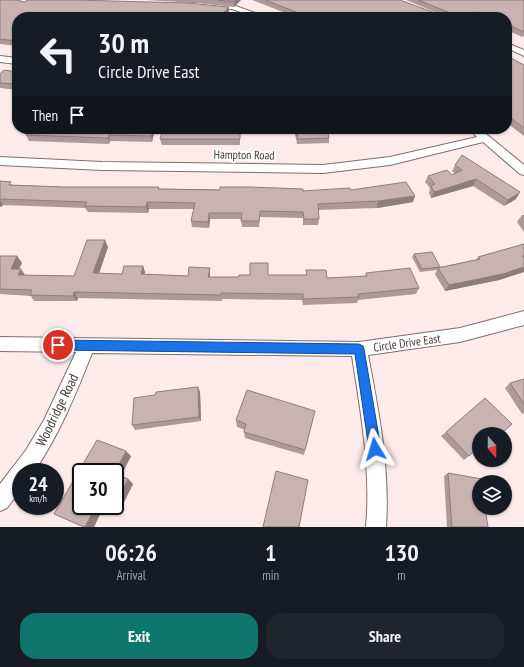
<!DOCTYPE html>
<html lang="en">
<head>
<meta charset="utf-8">
<style>
  body { margin:0; font-family:"PT Sans Narrow",sans-serif; background:#20242c; color:#f1f3f6; height:100vh; display:flex; flex-direction:column; font-size:15px; white-space:nowrap }
  * { box-sizing:border-box; margin:0 }
  p { font-size:13px; color:#9ea1a6 }
  .icon { flex:none; width:22px; height:22px; fill:none; stroke:currentColor; stroke-width:2; stroke-linecap:round; stroke-linejoin:round }
  .map { position:relative; height:527px; overflow:hidden }
  .drawer { display:flex; flex-direction:column; background:#171b24; flex:1 }
  .drawer>* { flex:none }
  .top-card { position:absolute; left:12px; top:12px; width:500px; height:122px; border-radius:16px; box-shadow:0 1px 3px #0004; background:#171b24; color:#f1f3f6; overflow:hidden }
  .needle { width:26px; rotate:160deg }
  .buttons { position:absolute; left:472px; top:427px; display:grid; gap:8px }
  .buttons a { display:grid; place-items:center; width:40px; height:40px; border-radius:50%; background:#171b24; box-shadow:0 1px 3px #0004; font-size:20px }
  .speed { position:absolute; left:12px; top:463px; display:flex; gap:8px; font-size:20px; font-weight:700; text-align:center }
  .speed>* { display:grid; place-content:center; width:52px; height:52px; border-radius:50%; background:#171b24; box-shadow:0 1px 3px #0004; line-height:1 }
  .speed small { font-size:10px; font-weight:400 }
  .speed .limit { border:2px solid #111; border-radius:6px; background:#fff; color:#111 }
  .pin { position:absolute; display:grid; place-items:center; width:34px; height:34px; color:#fff; margin:-17px; border:2px solid #fff; border-radius:50%; box-shadow:0 1px 4px #0007 }
  .me { position:absolute; width:44px; margin:-22px; rotate:353deg; stroke-linejoin:round; filter:drop-shadow(0 0 3px #0008) }
  .turn { display:flex; align-items:center; gap:14px; height:84px; padding:0 20px; font-size:18px }
  .turn .icon { width:52px; height:52px; stroke-width:2.5 }
  .turn b { display:block; font-size:28px; line-height:34px }
  .then { display:flex; align-items:center; height:38px; padding:0 20px; background:#0003; gap:8px; font-size:15px }
  .eta { display:flex; justify-content:space-evenly; align-items:center; height:68px; text-align:center }
  .eta b { font-size:24px; font-weight:700; line-height:28px }
  .button { display:flex; gap:8px; margin-top:auto; padding:8px 20px }
  .button a { flex:1; height:46px; border-radius:16px; background:#0f766e; color:#fff; font-size:16px; font-weight:700; line-height:46px; text-align:center }
  .button a+a { background:#20242c; color:#f1f3f6 }
  .map>svg:first-child { display:block }
  .lines { fill:none; stroke-linecap:round; stroke-linejoin:round }
  .street-casing { stroke:#816d6d; stroke-width:2 }
  .street { fill:#fff; fill-rule:evenodd }
  .wall { fill:#ad9999 }
  .shaded-wall { fill:#8d7d7d }
  .building { fill:#c9b2b2; stroke:#8d7d7d }
  .route { fill:#1a73e8; stroke:#114b97 }
  .labels { text-anchor:middle; stroke-width:4; stroke-linejoin:round; paint-order:stroke }
  .street-label { font-size:12px; fill:#423939; stroke:#fff }
  .near-street-label { font-size:14px; fill:#423939; stroke:#fff }
</style>
</head>
<body>
<div class="map">
<svg width="524" height="527" viewBox="0 0 524 527">
  <rect width="100%" height="100%" fill="#fdeaea"/>
  <g class="lines">
    <defs>
      <g id="street">
        <polygon points="178,2 233,5 266,17 255,17 232,9 181,6 178,6"/>
        <polygon points="507,43 524,50 524,56 507,48"/>
        <polygon points="0,56 17,58 17,64 0,62"/>
        <polygon points="469,129 480,129 524,165 524,175 520,174 483,142 390,165 323,173 102,170 0,165 0,157 102,162 323,165 390,157 477,137"/>
        <path d="M524,311V325L460,342L368,355C379,412 390,468 386,527H366C371,469 361,413 352,356L92,353C76,394 59,435 34,472H21V489L7,508L0,511V484L26,450L44,420L76,352L0,351V337L359,342L460,328Z"/>
      </g>
    </defs>
    <use href="#street" class="street-casing"/>
    <use href="#street" class="street"/>
  </g>
  <g class="wall">
    <polygon points="0,0 24,2 229,12 227,14 234,17 17,17 17,46 0,44"/>
    <polygon points="145,0 241,0 234,7 199,3"/>
    <polygon points="252,0 400,0 435,13 437,13 406,0 524,0 524,36 522,37 507,30 507,17 296,17"/>
    <polygon points="507,56 524,65 524,136 507,123"/>
    <polygon points="17,72 17,90 0,88 0,74"/>
    <polygon points="30,129 155,129 152,142 110,141 109,144 29,141 26,135"/>
    <polygon points="240,129 240,145 162,145 160,139"/>
    <polygon points="294,129 327,129 329,138 329,143 297,144"/>
    <polygon points="408,129 423,129 412,132"/>
    <polygon points="455,165 516,199 504,206 473,186 431,198 429,193 430,188 425,182 428,176 452,175 455,173 452,172"/>
    <polygon points="0,181 13,185 64,187 303,191 351,190 413,202 377,208 318,210 319,219 318,225 303,225 303,218 260,217 259,227 242,227 241,219 210,219 209,228 192,227 191,221 194,209 149,209 148,213 88,212 85,208 3,205 1,207 0,207"/>
    <polygon points="522,215 524,215 524,232 517,222"/>
    <polygon points="524,244 524,272 499,280 445,291 435,274 437,270 420,272 412,257 414,254 440,267 476,260 478,257"/>
    <polygon points="108,247 99,273 122,274 143,266 145,272 144,274 188,276 210,268 210,277 239,277 268,275 306,275 306,270 327,278 365,277 366,273 419,288 416,294 358,300 357,303 303,305 302,300 222,299 222,301 78,298 77,301 34,301 31,296 0,294 0,256 17,256 22,263 18,269 25,275 74,276"/>
    <polygon points="524,379 524,413 522,414 505,388 510,383"/>
    <polygon points="200,392 201,421 135,430 132,425"/>
    <polygon points="315,411 304,455 245,438 244,432 245,430 237,427 236,420"/>
    <polygon points="446,432 479,434 469,456 464,460 441,436"/>
    <polygon points="131,456 121,477 128,479 133,484 119,512 105,506 115,506 115,472 81,506 104,506 94,527 84,527 54,514"/>
    <polygon points="448,473 488,527 447,527 444,476"/>
  </g>
  <g class="shaded-wall">
    <polygon points="236,0 241,0 234,7 234,2"/>
    <polygon points="229,7 229,12 224,17 224,12"/>
    <polygon points="478,12 476,17 465,17"/>
    <polygon points="152,129 155,129 152,142 151,136"/>
    <polygon points="412,129 423,129 412,132"/>
    <polygon points="109,135 110,141 109,144 108,138"/>
    <polygon points="476,179 473,186 431,198 434,192"/>
    <polygon points="520,192 516,199 504,206 508,200"/>
    <polygon points="415,196 413,202 377,208 378,201"/>
    <polygon points="0,200 3,205 1,207 0,205"/>
    <polygon points="147,202 149,209 148,213 146,207"/>
    <polygon points="209,213 210,219 209,228 208,222"/>
    <polygon points="105,240 108,247 97,279 93,273"/>
    <polygon points="17,256 22,263 16,275 11,269"/>
    <polygon points="143,266 145,272 143,280 141,274"/>
    <polygon points="524,267 524,272 499,280 445,291 449,285"/>
    <polygon points="210,268 210,274 209,283 208,277"/>
    <polygon points="21,269 25,275 18,275"/>
    <polygon points="74,292 78,298 77,301 73,296"/>
    <polygon points="198,387 200,392 201,421 199,417"/>
    <polygon points="126,451 131,456 119,479 115,475 115,472"/>
    <polygon points="128,479 133,484 119,512 114,508"/>
    <polygon points="96,506 104,506 94,527 85,527"/>
  </g>
  <g class="building">
    <polygon points="0,0 17,0 24,2 28,0 75,0 187,3 229,7 224,12 234,17 176,17 175,14 174,17 17,17 17,41 0,39"/>
    <polygon points="218,0 236,0 234,2"/>
    <polygon points="265,0 400,0 435,13 448,12 418,0 524,0 524,32 507,24 507,17 490,17 478,12 465,17 309,17"/>
    <polygon points="507,56 524,65 524,128 507,115"/>
    <polygon points="4,70 17,72 17,84 0,83 0,74"/>
    <polygon points="30,129 152,129 151,136 109,135 108,138 26,135"/>
    <polygon points="163,129 240,129 240,139 160,139"/>
    <polygon points="296,129 327,129 329,138 298,139"/>
    <polygon points="462,155 520,192 508,200 476,179 434,192 431,186 435,184 428,176 447,170 452,175 462,170 455,165"/>
    <polygon points="0,181 11,182 9,185 64,187 159,187 158,189 220,190 220,187 249,187 303,189 303,191 350,188 351,190 406,182 415,196 378,201 318,204 319,219 304,219 303,212 260,211 259,221 241,221 242,213 209,213 208,222 191,221 195,203 147,202 146,207 85,206 87,202 0,199"/>
    <polygon points="87,240 105,240 93,273 122,274 124,266 143,266 141,274 188,276 189,267 210,268 208,277 239,277 239,275 250,275 250,263 268,263 268,275 307,275 306,270 326,270 327,278 367,276 366,273 410,268 419,288 358,294 359,297 303,299 303,294 221,293 221,295 74,292 73,296 30,295 32,290 0,289 0,256 17,256 11,269 21,269 18,275 74,276"/>
    <polygon points="524,244 524,256 522,256 524,258 524,267 503,274 449,285 438,268 480,259 478,257"/>
    <polygon points="432,252 440,267 422,269 414,254"/>
    <polygon points="524,379 524,404 510,383"/>
    <polygon points="198,387 199,417 132,425 134,398 155,395 156,392"/>
    <polygon points="247,390 315,411 305,450 244,432 246,424 236,420"/>
    <polygon points="485,398 512,424 501,434 479,434 479,447 469,456 446,432"/>
    <polygon points="97,440 126,451 115,472 81,472 81,506 96,506 85,527 84,527 54,514"/>
    <polygon points="276,471 308,480 299,527 263,527"/>
    <polygon points="448,473 482,479 482,482 479,482 479,508 485,508 488,527 452,527"/>
    <polygon points="115,474 128,479 115,506"/>
    <polygon points="108,506 115,506 114,508"/>
  </g>
  <polygon class="route" points="58,340 359,344 363,346 364,349 381,449 379,454 375,455 371,454 369,449 355,354 58,350 54,348 52,345 54,342"/>
  <g class="labels">
    <g class="street-label">
      <text transform="translate(244 155) rotate(1)" y="4">Hampton Road</text>
      <text transform="translate(407 343) rotate(-8)" y="4">Circle Drive East</text>
    </g>
    <g class="near-street-label">
      <text transform="translate(57 410) rotate(-64)" y="5">Woodridge Road</text>
    </g>
  </g>
</svg>
<div class="buttons">
<a><svg class="needle" viewBox="-14 -14 28 28"><path d="M0-13l5 13h-10z" fill="#e53935"/><path d="M0 13l5-13h-10z" fill="#9ea1a6"/></svg></a>
<a><svg class="icon" aria-label="layers" viewBox="0 0 24 24"><path d="M12 4l9 5-9 5-9-5zM3 14l9 5 9-5"/></svg></a>
</div>
<div class="speed"><div>24<small>km/h</small></div><div class="limit">30</div></div>
<div class="pin" style="left:58px;top:345px;background:#d93025"><svg class="icon" aria-label="arrive" viewBox="0 0 24 24"><path d="M6 21V4h12l-3 4 3 4H6"/></svg></div>
<svg class="me" style="left:375px;top:449px" viewBox="-20 -20 40 40"><path d="M0-17L14 15 0 8-14 15z" fill="#1a73e8" stroke="#fff" stroke-width="4"/></svg>
<div class="top-card">
<div class="turn"><svg class="icon" aria-label="left" viewBox="0 0 24 24"><path d="M17 20v-9H6M10 6l-5 5 5 5"/></svg><div><b>30 m</b>Circle Drive East</div></div>
<div class="then">Then<svg class="icon" aria-label="arrive" viewBox="0 0 24 24"><path d="M6 21V4h12l-3 4 3 4H6"/></svg></div>
</div>
</div>
<section class="drawer">
<div class="eta">
<div><b>06:26</b><p>Arrival</p></div>
<div><b>1</b><p>min</p></div>
<div><b>130</b><p>m</p></div>
</div>
<div class="button"><a>Exit</a><a>Share</a></div>
</section>
</body>
</html>
